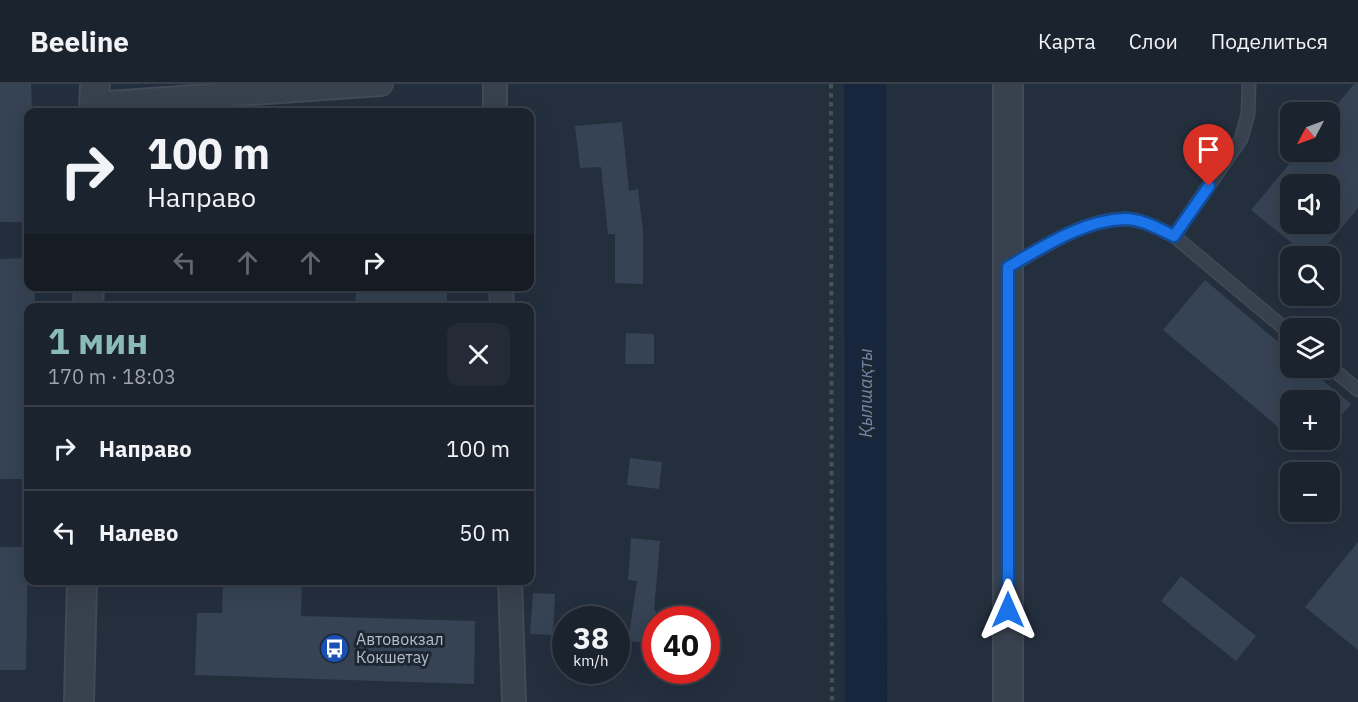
<!DOCTYPE html>
<html lang="ru">
<head>
<meta charset="utf-8">
<style>
  body { margin:0; font-family:"IBM Plex Sans",sans-serif; background:#242b36; color:#f1f3f6; height:100vh; display:flex; flex-direction:column; font-size:22px; white-space:nowrap }
  * { box-sizing:border-box; margin:0 }
  p { font-size:20px; color:#a0a4aa }
  .icon { flex:none; width:33px; height:33px; fill:none; stroke:currentColor; stroke-width:2; stroke-linecap:round; stroke-linejoin:round }
  .map { position:relative; flex:1; overflow:hidden }
  .details { position:absolute; left:24px; top:219px; width:510px; height:282px; display:flex; flex-direction:column; background:#1b232e; border-radius:12px; box-shadow:0 6px 24px #0002,0 0 0 2px #39404a }
  .details>* { flex:none }
  .hud { position:absolute; left:24px; top:24px; width:510px; height:183px; border-radius:12px; box-shadow:0 6px 24px #0002,0 0 0 2px #39404a; background:#1b232e; color:#f1f3f6; overflow:hidden }
  .needle { width:39px; rotate:229deg }
  .buttons { position:absolute; left:1280px; top:18px; display:grid; gap:12px }
  .buttons a { display:grid; place-items:center; width:60px; height:60px; border-radius:12px; background:#1b232e; box-shadow:0 6px 24px #0002,0 0 0 2px #39404a; font-size:30px }
  .speed { position:absolute; left:552px; top:522px; display:flex; gap:12px; font-size:30px; font-weight:700; text-align:center }
  .speed>* { display:grid; place-content:center; width:78px; height:78px; border-radius:50%; background:#1b232e; box-shadow:0 6px 24px #0002,0 0 0 2px #39404a; line-height:1 }
  .speed small { font-size:15px; font-weight:400 }
  .speed .limit { border:9px solid #d22; background:#fff; color:#111 }
  .pin { position:absolute; display:grid; place-items:center; width:51px; height:51px; color:#fff; margin:-62px -26px; border-radius:50% 50% 50% 0; rotate:-45deg; box-shadow:0 0 6px #0007 }
  .pin .icon { rotate:45deg }
  .me { position:absolute; width:66px; margin:-33px; rotate:0deg; stroke-linejoin:round; filter:drop-shadow(0 0 4px #0008) }
  .turn { display:flex; align-items:center; gap:21px; height:126px; padding:0 24px; font-size:27px }
  .turn .icon { width:78px; height:78px; stroke-width:2.5 }
  .turn b { display:block; font-size:42px; line-height:51px }
  .lanes { display:flex; align-items:center; height:57px; padding:0 24px; background:#0003; justify-content:center; gap:30px; direction:ltr }
  .lanes .off { opacity:.35 }
  .round { display:grid; place-items:center; flex:none; width:63px; height:63px; border-radius:12px; background:#242b36 }
  .headline { display:flex; align-items:center; justify-content:space-between; height:102px; padding:0 24px }
  h1 { font-size:36px; font-weight:800; line-height:45px; color:#8bbbb9 }
  ul { padding:0; list-style:none }
  li { display:flex; align-items:center; gap:18px; height:84px; padding:0 24px; border-top:2px solid #39404a }
  li div { flex:1 }
  li b { display:block; font-size:22px }
  li em { font-style:normal }
  header { display:flex; align-items:center; gap:36px; box-sizing:border-box; height:84px; padding:0 30px; background:#1b232e; border-bottom:2px solid #39404a }
  header strong { font-size:28px }
  nav { display:flex; gap:33px; margin-inline-start:auto; font-size:21px }
  .map>svg:first-child { display:block }
  .lines { fill:none; stroke-linecap:round; stroke-linejoin:round }
  .river { stroke:#17263c; stroke-width:42 }
  .building { fill:#364354; fill-rule:evenodd }
  .service-casing { stroke:#414a57; stroke-width:15 }
  .minor-casing { stroke:#414a57; stroke-width:26 }
  .tertiary-casing { stroke:#414a57; stroke-width:32 }
  .path { stroke:#3f5557; stroke-width:4; stroke-dasharray:4.5 4.5; stroke-linecap:butt }
  .service { stroke:#38414e; stroke-width:12 }
  .minor { stroke:#38414e; stroke-width:22 }
  .tertiary { stroke:#38414e; stroke-width:28 }
  .route-casing { stroke:#114b97; stroke-width:15 }
  .route { stroke:#1a73e8; stroke-width:10 }
  .labels { text-anchor:middle; stroke-width:6; stroke-linejoin:round; paint-order:stroke }
  .poi-label { font-size:16px; fill:#b4bcc9; stroke:#1d2633; text-anchor:start }
  .water-label { font-size:18px; font-style:italic; fill:#6d86a8; stroke:#1d2633 }
</style>
</head>
<body>
<header>
<strong>Beeline</strong>
<nav><a>Карта</a><a>Слои</a><a>Поделиться</a></nav>
</header>
<div class="map">
<svg width="1358" height="618" viewBox="0 0 1358 618">
  <rect width="100%" height="100%" fill="#242f3e"/>
  <g class="lines">
    <polyline class="river" points="865,0 866,618"/>
  </g>
  <g class="building">
    <polygon points="0,0 31,0 32,28 28,28 28,138 0,138"/>
    <path d="M1354,0H1358V124L1318,172H1308L1251,126L1299,68H1329V30ZM1290,100H1329V140H1290Z"/>
    <polygon points="622,38 629,107 638,105 643,148 643,200 615,199 615,150 608,150 601,83 580,84 575,42"/>
    <polygon points="28,174 28,202 35,202 35,224 28,224 28,395 0,395 0,175"/>
    <polygon points="1205,196 1290,268 1290,284 1308,284 1351,320 1329,346 1329,316 1290,316 1290,353 1163,246"/>
    <polygon points="356,205 447,207 447,224 355,224"/>
    <polygon points="626,249 654,250 654,280 625,280"/>
    <polygon points="630,374 662,378 659,405 627,401"/>
    <polygon points="631,454 660,457 654,526 656,527 656,560 628,557 637,497 628,496"/>
    <polygon points="1358,458 1358,566 1305,523"/>
    <polygon points="0,463 28,463 26,586 0,586"/>
    <polygon points="1181,492 1256,552 1236,577 1161,517"/>
    <polygon points="223,496 302,496 301,532 475,537 474,600 195,591 197,529 222,529"/>
    <polygon points="533,509 555,510 553,551 530,550"/>
  </g>
  <g class="lines">
    <defs>
      <g id="service">
        <polyline points="1174,152 1241,55 1248,30 1249,0"/>
        <path d="M1009,183C1043,163 1085,135 1125,135C1142,135 1159,145 1174,152L1290,249"/>
        <polyline points="1329,282 1358,306"/>
      </g>
      <g id="minor">
        <polyline points="495,0 495,28"/>
        <polyline points="94,20 381,0"/>
        <polyline points="501,202 502,224"/>
        <polyline points="510,496 514,618"/>
      </g>
      <g id="tertiary">
        <polyline points="1008,0 1008,618"/>
        <polyline points="94,28 95,0"/>
        <polyline points="88,224 89,202"/>
        <polyline points="79,618 82,496"/>
      </g>
    </defs>
    <use href="#service" class="service-casing"/>
    <use href="#minor" class="minor-casing"/>
    <use href="#tertiary" class="tertiary-casing"/>
    <polyline class="path" points="831,0 832,618"/>
    <use href="#service" class="service"/>
    <use href="#minor" class="minor"/>
    <use href="#tertiary" class="tertiary"/>
  </g>
  <g class="lines">
    <defs>
      <path id="route" d="M1008,526V183C1043,163 1083,136 1125,135C1142,135 1159,145 1174,152L1209,102"/>
    </defs>
    <use href="#route" class="route-casing"/>
    <use href="#route" class="route"/>
  </g>
  <defs>
    <symbol id="bus-disc" viewBox="-11 -11 22 22"><circle r="9.5" fill="#1a4fb4" stroke="#1d2633"/><path d="M-5-6H5V4H4V6H2V4H-2V6H-4V4H-5ZM-3.5-4V0h7V-4ZM-3.5 1.2v1.5H-2V1.2ZM2 1.2v1.5H3.5V1.2Z" fill="#fff"/></symbol>
  </defs>
  <g fill-rule="evenodd">
    <use href="#bus-disc" x="318" y="548" width="33" height="33"/>
  </g>
  <g class="labels">
    <g class="poi-label">
      <text x="356" y="561">Автовокзал<tspan x="356" dy="18">Кокшетау</tspan></text>
    </g>
    <g class="water-label">
      <text transform="translate(866 309) rotate(-90)" y="6">Қылшақты</text>
    </g>
  </g>
</svg>
<div class="buttons">
<a><svg class="needle" viewBox="-14 -14 28 28"><path d="M0-13l5 13h-10z" fill="#e53935"/><path d="M0 13l5-13h-10z" fill="#a0a4aa"/></svg></a>
<a><svg class="icon" aria-label="sound" viewBox="0 0 24 24"><path d="M4 9h4l5-4v14l-5-4H4zM17 9q2 3 0 6"/></svg></a>
<a><svg class="icon" aria-label="search" viewBox="0 0 24 24"><circle cx="10" cy="10" r="6"/><path d="M15 15l6 6"/></svg></a>
<a><svg class="icon" aria-label="layers" viewBox="0 0 24 24"><path d="M12 4l9 5-9 5-9-5zM3 14l9 5 9-5"/></svg></a>
<a>+</a>
<a>−</a>
</div>
<div class="speed"><div>38<small>km/h</small></div><div class="limit">40</div></div>
<div class="pin" style="left:1209px;top:102px;background:#d93025"><svg class="icon" aria-label="arrive" viewBox="0 0 24 24"><path d="M6 21V4h12l-3 4 3 4H6"/></svg></div>
<svg class="me" style="left:1008px;top:526px" viewBox="-20 -20 40 40"><path d="M0-17L14 15 0 8-14 15z" fill="#1a73e8" stroke="#fff" stroke-width="4"/></svg>
<div class="hud">
<div class="turn"><svg class="icon" aria-label="right" viewBox="0 0 24 24"><path d="M7 20v-9h11M14 6l5 5-5 5"/></svg><div><b>100 m</b>Направо</div></div>
<div class="lanes"><svg class="icon off" aria-label="left" viewBox="0 0 24 24"><path d="M17 20v-9H6M10 6l-5 5 5 5"/></svg><svg class="icon off" aria-label="ahead" viewBox="0 0 24 24"><path d="M12 20V5M6 11l6-6 6 6"/></svg><svg class="icon off" aria-label="ahead" viewBox="0 0 24 24"><path d="M12 20V5M6 11l6-6 6 6"/></svg><svg class="icon" aria-label="right" viewBox="0 0 24 24"><path d="M7 20v-9h11M14 6l5 5-5 5"/></svg></div>
</div>
<section class="details">
<div class="headline"><div><h1>1 мин</h1><p>170 m · 18:03</p></div><a class="round"><svg class="icon" aria-label="close" viewBox="0 0 24 24"><path d="M6 6l12 12M18 6L6 18"/></svg></a></div>
<ul>
<li><svg class="icon" aria-label="right" viewBox="0 0 24 24"><path d="M7 20v-9h11M14 6l5 5-5 5"/></svg><div><b>Направо</b></div><em>100 m</em></li>
<li><svg class="icon" aria-label="left" viewBox="0 0 24 24"><path d="M17 20v-9H6M10 6l-5 5 5 5"/></svg><div><b>Налево</b></div><em>50 m</em></li>
</ul>
</section>
</div>
</body>
</html>
